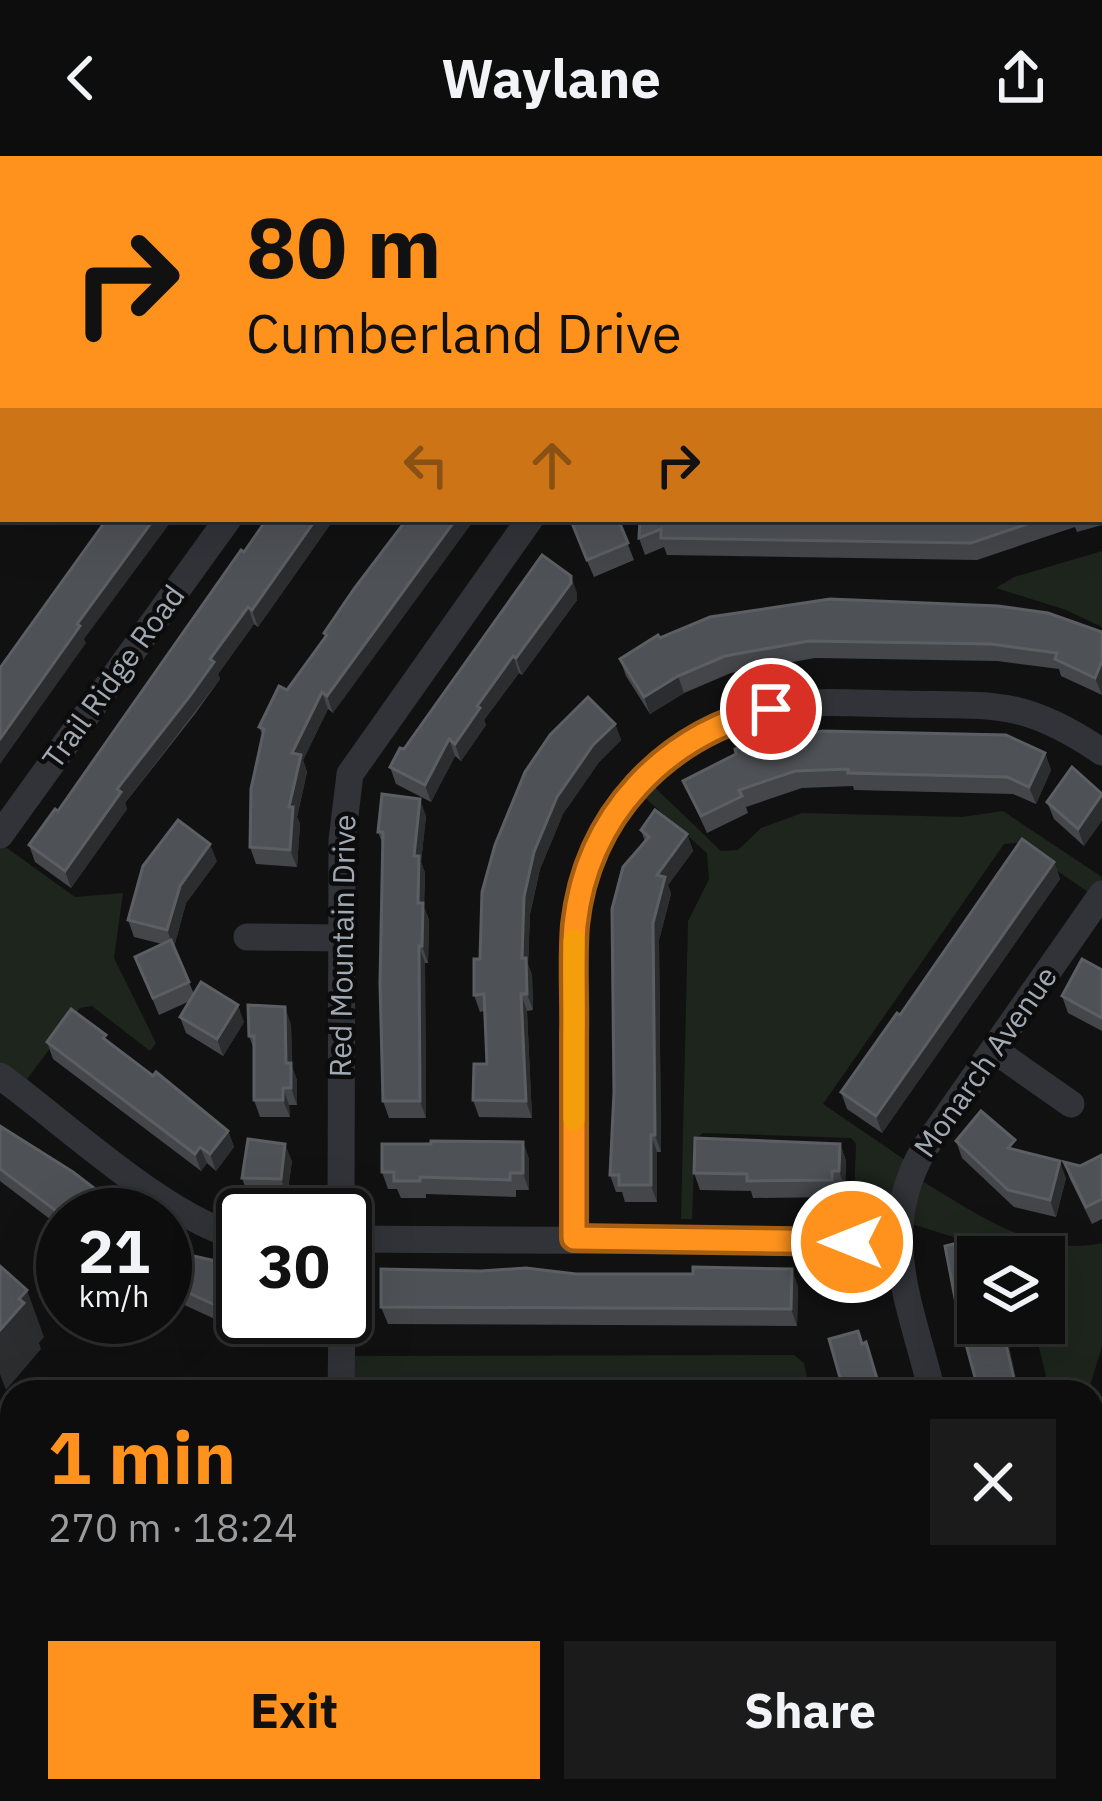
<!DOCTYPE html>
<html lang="en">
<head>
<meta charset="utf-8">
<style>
  body { margin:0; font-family:"IBM Plex Sans",sans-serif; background:#1b1b1c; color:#f1f3f6; height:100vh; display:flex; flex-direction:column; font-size:45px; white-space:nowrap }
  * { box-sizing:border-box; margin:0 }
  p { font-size:39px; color:#9a9c9e }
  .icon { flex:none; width:66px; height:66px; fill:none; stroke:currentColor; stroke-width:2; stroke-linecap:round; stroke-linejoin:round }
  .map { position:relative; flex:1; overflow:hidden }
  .sheet { position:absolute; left:0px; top:1224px; width:1104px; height:423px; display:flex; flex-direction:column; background:#0d0d0e; border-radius:36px 36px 0 0; box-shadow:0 12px 48px #0002,0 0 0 3px #2d2d2e }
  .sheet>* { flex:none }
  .hud { position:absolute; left:0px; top:0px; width:1104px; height:366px; box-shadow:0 12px 48px #0002,0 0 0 3px #2d2d2e; background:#ff921c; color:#111; overflow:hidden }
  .fabs { position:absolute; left:957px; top:1080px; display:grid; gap:24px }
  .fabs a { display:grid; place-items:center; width:108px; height:108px; border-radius:0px; background:#0d0d0e; box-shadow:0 12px 48px #0002,0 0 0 3px #2d2d2e; font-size:60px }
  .speed { position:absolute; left:36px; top:1032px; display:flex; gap:24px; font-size:60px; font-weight:700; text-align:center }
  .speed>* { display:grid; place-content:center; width:156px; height:156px; border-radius:50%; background:#0d0d0e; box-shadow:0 12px 48px #0002,0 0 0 3px #2d2d2e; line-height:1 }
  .speed small { font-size:30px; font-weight:400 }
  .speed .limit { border:6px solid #111; border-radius:18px; background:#fff; color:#111 }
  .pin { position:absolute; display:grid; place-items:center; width:102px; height:102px; color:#fff; margin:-51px; border:6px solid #fff; border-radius:50%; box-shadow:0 3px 12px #0007 }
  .me { position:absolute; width:132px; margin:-66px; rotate:270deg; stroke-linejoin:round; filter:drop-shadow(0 0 9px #0008) }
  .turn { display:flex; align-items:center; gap:42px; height:252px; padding:0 48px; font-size:54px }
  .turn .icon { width:156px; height:156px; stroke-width:2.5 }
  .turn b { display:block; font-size:84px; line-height:102px }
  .lanes { display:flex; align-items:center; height:114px; padding:0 48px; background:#0003; justify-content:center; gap:60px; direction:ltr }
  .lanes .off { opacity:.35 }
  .round { display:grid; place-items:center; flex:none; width:126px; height:126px; border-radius:0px; background:#1b1b1c }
  .headline { display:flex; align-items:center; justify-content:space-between; height:204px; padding:0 48px }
  h1 { font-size:72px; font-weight:800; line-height:90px; color:#ff921c }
  .primary-button { display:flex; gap:24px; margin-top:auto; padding:24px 48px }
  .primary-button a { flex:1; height:138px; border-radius:0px; background:#ff921c; color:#111; font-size:48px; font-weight:800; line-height:138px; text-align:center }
  .primary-button a+a { background:#1b1b1c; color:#f1f3f6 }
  header { display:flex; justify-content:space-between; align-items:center; height:156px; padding:0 48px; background:#0d0d0e; font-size:54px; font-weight:800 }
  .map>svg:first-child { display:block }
  .green { fill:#1d251d }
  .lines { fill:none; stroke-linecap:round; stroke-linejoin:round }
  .minor { stroke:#313338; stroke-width:27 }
  .wall { fill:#44464a }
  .shaded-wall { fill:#2b2d2f }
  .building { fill:#4e5155; stroke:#5b5f64; stroke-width:3 }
  .route-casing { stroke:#a65f12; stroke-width:30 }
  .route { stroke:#ff921c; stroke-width:21 }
  .slow { stroke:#f59e0b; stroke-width:21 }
  .labels { text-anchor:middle; stroke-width:9; stroke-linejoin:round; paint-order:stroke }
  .street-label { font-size:30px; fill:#a1aab4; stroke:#0c0c0d }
</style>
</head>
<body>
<header><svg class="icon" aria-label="back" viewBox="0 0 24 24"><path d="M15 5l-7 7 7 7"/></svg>Waylane<svg class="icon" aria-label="share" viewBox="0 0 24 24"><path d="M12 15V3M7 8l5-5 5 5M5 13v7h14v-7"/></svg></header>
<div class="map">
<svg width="1102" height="1645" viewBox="0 0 1102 1645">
  <rect width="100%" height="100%" fill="#111112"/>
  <g class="green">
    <polygon points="1102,395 1102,471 1066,454 996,432 1014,421"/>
    <path d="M644,621L721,695L738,694L761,672L802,657L962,661L1003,655L1102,721L1098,743L1017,687L1004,688L823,948L914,1010L911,1019C969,1051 1031,1103 1102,1087V1191L1088,1236H1050L1033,1167H1044V1101H1017L899,1064L896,1086H852L856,988L851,982L703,977L695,983L692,1063H681L688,765L709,723L707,697L634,632Z"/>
    <polygon points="0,687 75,741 123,737 114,802 156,887 150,895 92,850 80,852 19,934 0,920"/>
    <polygon points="794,1199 804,1207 810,1236 341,1236 342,1200"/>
    <polygon points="736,1635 916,1635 919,1645 749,1645"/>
  </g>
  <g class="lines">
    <g class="minor">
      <polyline points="1101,39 1102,39"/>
      <polyline points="1101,278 1102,278"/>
      <polyline points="0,679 228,363"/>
      <polyline points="247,781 342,782"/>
      <polyline points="994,894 1071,948"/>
      <path d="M0,920C65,967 168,1065 243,1082"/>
      <polyline points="341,1059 342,684 350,618 530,363"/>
      <path d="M574,1082L575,768C594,651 670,565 791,549C827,544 865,548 902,548C993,550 1023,542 1102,596"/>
      <polyline points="345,1083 896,1086"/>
      <polyline points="341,1236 342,1161"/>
      <path d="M932,1236C911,1148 875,1077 924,993L1102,738"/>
      <polyline points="1092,1401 1102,1399"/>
      <polyline points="0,1446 12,1455"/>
      <polyline points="420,1635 422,1645"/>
      <polyline points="494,1635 495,1645"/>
      <polyline points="1037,1635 1040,1645"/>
      <polyline points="89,1645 97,1635"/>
    </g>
  </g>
  <g class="wall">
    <polygon points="427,0 1078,0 1067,3 428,3"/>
    <polygon points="1101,308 1102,369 1077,376 1075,371 977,404 667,399 664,391 645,399 639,382 640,363 1101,363"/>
    <polygon points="267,363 334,363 258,471 254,468 218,518 220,523 195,558 125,647 127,653 71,732 35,706 29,689 58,655"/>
    <polygon points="618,363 634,404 594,421 578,384"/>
    <polygon points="354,433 333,557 328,553 303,604 307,616 297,661 300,668 297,711 256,708 250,691 263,580 259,571 325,481 324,477"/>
    <polygon points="577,437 577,444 522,519 519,517 484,564 486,569 461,605 455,600 431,646 396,628 390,611 404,593"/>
    <polygon points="1102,476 1102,539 1061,520 1059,513 997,505 815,502 731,517 684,537 650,558 626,520 620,503 660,482"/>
    <polygon points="615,568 621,584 599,606 563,658 540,713 530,758 528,808 532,819 533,854 527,855 532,962 479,961 473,944 487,908 484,855 480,856 474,839 480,803"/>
    <polygon points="1045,597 1051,614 1036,648 1013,638 854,634 853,630 802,632 746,651 748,657 707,677 683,625 736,598"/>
    <polygon points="1102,638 1084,690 1054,663 1047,646"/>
    <polygon points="426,660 421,706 425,717 424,751 429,764 428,807 425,807 426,962 389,962 383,945 383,689 378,676"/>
    <polygon points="641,674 687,678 693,695 668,729 671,738 659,784 661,996 657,996 657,1046 625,1046 622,1036 616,1036 610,1019 645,686"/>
    <polygon points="217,705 186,747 174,791 194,838 244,866 223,900 186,877 180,861 190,845 159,859 135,801 162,788 134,781 128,764"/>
    <polygon points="1054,706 1060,723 882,977 847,953 841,936 900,859"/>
    <polygon points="1102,814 1102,875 1068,857 1062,840"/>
    <polygon points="291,868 292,911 297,924 297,949 289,949 290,961 260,961 254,944 254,894 249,880"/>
    <polygon points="47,886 109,886 228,975 234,991 216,1015 207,1007 201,1015 53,903"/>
    <polygon points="0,970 63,1059 63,1073 0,1025"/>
    <polygon points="956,985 1018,994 1066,1022 1056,1061 1014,1051 962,1002"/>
    <polygon points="523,986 529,1003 529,1034 516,1034 516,1041 426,1038 426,1042 401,1042 397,1033 388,1033 382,1016"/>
    <polygon points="840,988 846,1005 845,1032 838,1032 839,1041 753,1042 751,1035 700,1034 694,1017"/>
    <polygon points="1102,999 1102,1063 1092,1068 1070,1023 1064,1006 1080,1010"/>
    <polygon points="292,1005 287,1040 248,1039 242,1022"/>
    <polygon points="165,1086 189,1099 243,1111 243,1161 305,1161 305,1171 219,1165 165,1140"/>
    <polygon points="576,1118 798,1130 797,1170 388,1168 381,1151"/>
    <polygon points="1102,1296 1102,1352 1092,1355 1092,1299"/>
    <polygon points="12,1345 12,1388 0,1379 0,1361"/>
    <polygon points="1102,1429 1102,1490 1092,1493 1092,1432"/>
    <polygon points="12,1466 12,1635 17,1635 14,1639 0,1627 0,1504 4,1499 0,1483"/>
    <polygon points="279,1635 376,1635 368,1645 352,1645 348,1641"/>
    <polygon points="586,1635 678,1635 690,1645 600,1645"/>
  </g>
  <g class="shaded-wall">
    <polygon points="154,363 173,363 84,483 86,487 0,608 0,583 77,468"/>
    <polygon points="316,363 334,363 258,471 252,454"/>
    <polygon points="456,363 475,363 333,557 327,540"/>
    <polygon points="571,420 577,437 577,444 522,519 516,502"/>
    <polygon points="248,451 254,468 218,518 220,523 125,647 127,653 71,732 65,715 117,633"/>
    <polygon points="513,500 519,517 484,564 486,569 461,605 455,588 477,550"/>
    <polygon points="1102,505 1102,539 1095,522"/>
    <polygon points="678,520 684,537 650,558 644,541"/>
    <polygon points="322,536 328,553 303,604 307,616 297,661 300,668 297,711 290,694 289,651 292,597"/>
    <polygon points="615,568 621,584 599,606 563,658 540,713 530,758 528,808 532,819 533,854 527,838 522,802 524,741 534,696 557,641 593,589"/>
    <polygon points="449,583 455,600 431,646 425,629"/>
    <polygon points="1045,597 1051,614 1036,648 1029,631"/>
    <polygon points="1102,640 1102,665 1084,690 1078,673"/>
    <polygon points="420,643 426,660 421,706 425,717 424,751 429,764 428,807 422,790 414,700"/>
    <polygon points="687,678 693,695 668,729 671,738 659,784 661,996 655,979 653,767 657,719"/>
    <polygon points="210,688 217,705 186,747 174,791 167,774 180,730"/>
    <polygon points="1054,706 1060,723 882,977 876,960"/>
    <polygon points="419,790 425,807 426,962 420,945"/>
    <polygon points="521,838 527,855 532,962 526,945"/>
    <polygon points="238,849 244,866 223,900 217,883"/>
    <polygon points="285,851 291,868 292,911 297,924 297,949 291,932 286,907"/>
    <polygon points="283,932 289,949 290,961 283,944"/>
    <polygon points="228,975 234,991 216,1015 210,998"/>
    <polygon points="651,979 657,996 657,1046 651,1029"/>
    <polygon points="523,986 529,1003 529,1034 523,1017"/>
    <polygon points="285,988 292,1005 287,1040 281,1023"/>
    <polygon points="840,988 846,1005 845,1032 839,1015"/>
    <polygon points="200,991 207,1007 201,1015 195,998"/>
    <polygon points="1060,1005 1066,1022 1056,1061 1050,1044"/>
    <polygon points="792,1113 798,1130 797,1170 791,1153"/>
    <polygon points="27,1134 44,1181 39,1187 41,1193 6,1234 0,1218 0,1174 19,1143"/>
    <polygon points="1001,1167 1004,1167 1019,1236 1017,1236"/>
    <polygon points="4,1596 12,1617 12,1632 1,1601"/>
    <polygon points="196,1635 214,1635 207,1645 189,1645"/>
    <polygon points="335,1635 345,1635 348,1641 345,1645 329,1645"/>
    <polygon points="376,1635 368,1645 360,1645 356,1636"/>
  </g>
  <g class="building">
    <polygon points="427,0 1014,0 1004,3 428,3"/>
    <polygon points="107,363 154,363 77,468 80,470 0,583 0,512"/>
    <polygon points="267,363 316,363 252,454 248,451 210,503 214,506 189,541 117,633 121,636 65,715 29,689 55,653 58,655 241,394 244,396"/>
    <polygon points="407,363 456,363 327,540 322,536 292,597 301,599 289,651 293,651 290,694 250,691 251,633 264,573 259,571 279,530 287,534 327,479 324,477 354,433"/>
    <polygon points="581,363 618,363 628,387 587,404 572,367"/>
    <polygon points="640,363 1042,363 971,387 661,382 661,373 639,382"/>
    <polygon points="542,399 571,420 571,427 516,502 513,500 477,550 480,552 455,588 449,583 425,629 390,611 400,592 404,593"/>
    <polygon points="830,443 998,450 1048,457 1102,476 1102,505 1095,522 1055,503 1057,497 991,488 809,485 725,500 678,520 644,541 620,503 658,479 660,482 710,461"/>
    <polygon points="588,541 615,568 593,589 557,641 534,696 524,741 522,802 526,802 527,838 521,838 526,945 473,944 474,908 487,908 484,838 474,839 474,803 480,803 482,736 495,689 525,616 550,579"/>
    <polygon points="822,575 1006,579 1045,597 1029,631 1007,621 848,617 848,613 795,615 739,634 742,640 701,660 683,625 736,598 735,593 776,579 812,580 813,577"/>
    <polygon points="1072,611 1102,638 1078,673 1047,646"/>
    <polygon points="382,638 420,643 414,700 419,700 418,747 423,747 422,790 419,790 420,945 383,945 380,827 383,676 378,676"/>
    <polygon points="655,654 687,678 657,719 665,721 653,767 655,979 651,979 651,1029 619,1029 619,1019 610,1019 614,936 612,753 623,711 649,681 641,674"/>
    <polygon points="178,664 210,688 180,730 167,774 128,764 143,710"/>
    <polygon points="1022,683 1054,706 876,960 841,936 897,857 900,859"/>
    <polygon points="171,784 189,826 153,842 135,801"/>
    <polygon points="1082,803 1102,814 1102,862 1062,840"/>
    <polygon points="201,826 238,849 217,883 180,861"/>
    <polygon points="248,849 285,851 286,907 291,907 291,932 283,932 283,944 254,944 254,880 249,880"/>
    <polygon points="71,853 106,879 103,882 153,920 156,916 228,975 210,998 200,991 195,998 47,886"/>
    <polygon points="981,955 1015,984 1008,992 1060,1005 1050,1044 1008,1034 956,985"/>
    <polygon points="0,970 73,1016 129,1059 63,1060 0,1013"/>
    <polygon points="695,982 840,988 839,1015 832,1015 832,1024 747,1025 747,1018 694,1017"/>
    <polygon points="248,983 285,988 281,1023 242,1022"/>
    <polygon points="431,985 523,986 523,1017 510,1017 510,1024 420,1021 420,1025 394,1025 394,1016 382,1016 382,988 431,988"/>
    <polygon points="1102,999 1102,1043 1086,1051 1064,1006 1080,1010"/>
    <polygon points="982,1081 986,1101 978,1101 978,1167 1001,1167 1017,1236 979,1236 959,1163 945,1090"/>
    <polygon points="165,1086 189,1099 243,1111 243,1150 213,1148 165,1126"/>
    <polygon points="0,1110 27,1134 19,1143 24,1147 0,1174"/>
    <polygon points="693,1111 792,1113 791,1153 381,1151 381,1113 481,1115 526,1112 576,1118 693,1118"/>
    <polygon points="858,1175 862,1188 866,1186 881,1236 838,1236 837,1234 843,1232 829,1183"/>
    <polygon points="1102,1296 1102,1334 1092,1336 1092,1299"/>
    <polygon points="12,1345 12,1382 0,1373 0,1361"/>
    <polygon points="1102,1429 1102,1472 1092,1475 1092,1432"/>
    <polygon points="12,1466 12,1602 4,1596 0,1600 0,1504 10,1492 0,1485 0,1483"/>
    <polygon points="1092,1506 1102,1543 1102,1645 1088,1645 1084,1635 1092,1635"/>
    <polygon points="134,1635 142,1636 196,1635 189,1645 126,1645"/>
    <polygon points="279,1635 335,1635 329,1645 270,1645"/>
    <polygon points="604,1635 678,1635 690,1645 608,1645 606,1643 609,1638"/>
    <polygon points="945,1635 985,1635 988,1645 948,1645"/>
    <polygon points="720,1638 730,1645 715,1645"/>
  </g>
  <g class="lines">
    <defs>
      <path id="route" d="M771,553C665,578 587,659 575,769C572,806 575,843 574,880C574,947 574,1015 574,1082L852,1086"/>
    </defs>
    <use href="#route" class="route-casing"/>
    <use href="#route" class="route"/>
    <polyline class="slow" points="574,964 574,784"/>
  </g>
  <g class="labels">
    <g class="street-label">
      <text transform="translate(114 521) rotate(-54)" y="10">Trail Ridge Road</text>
      <text transform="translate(343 790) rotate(-89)" y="10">Red Mountain Drive</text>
      <text transform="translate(986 906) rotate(-55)" y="10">Monarch Avenue</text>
    </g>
  </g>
</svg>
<div class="fabs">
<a><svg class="icon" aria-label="layers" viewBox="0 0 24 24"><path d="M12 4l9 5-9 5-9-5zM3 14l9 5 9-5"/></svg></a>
</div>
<div class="speed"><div>21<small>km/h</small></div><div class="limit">30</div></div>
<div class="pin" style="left:771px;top:553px;background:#d93025"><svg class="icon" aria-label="arrive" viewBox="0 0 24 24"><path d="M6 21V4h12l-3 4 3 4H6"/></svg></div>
<svg class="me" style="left:852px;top:1086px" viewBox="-20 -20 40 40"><circle r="17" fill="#ff921c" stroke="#fff" stroke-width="3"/><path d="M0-11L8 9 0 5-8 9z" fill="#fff"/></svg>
<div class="hud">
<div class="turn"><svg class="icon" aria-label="right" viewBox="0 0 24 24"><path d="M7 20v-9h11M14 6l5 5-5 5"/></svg><div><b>80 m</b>Cumberland Drive</div></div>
<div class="lanes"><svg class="icon off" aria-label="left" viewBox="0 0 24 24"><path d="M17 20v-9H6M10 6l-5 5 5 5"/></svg><svg class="icon off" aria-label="ahead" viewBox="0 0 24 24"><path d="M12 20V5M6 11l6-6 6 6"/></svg><svg class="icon" aria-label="right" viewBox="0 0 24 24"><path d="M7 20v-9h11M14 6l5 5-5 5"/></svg></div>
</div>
<section class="sheet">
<div class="headline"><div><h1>1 min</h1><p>270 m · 18:24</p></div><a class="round"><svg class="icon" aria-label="close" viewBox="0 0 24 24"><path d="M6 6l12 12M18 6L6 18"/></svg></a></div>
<div class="primary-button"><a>Exit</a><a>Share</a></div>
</section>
</div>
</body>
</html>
